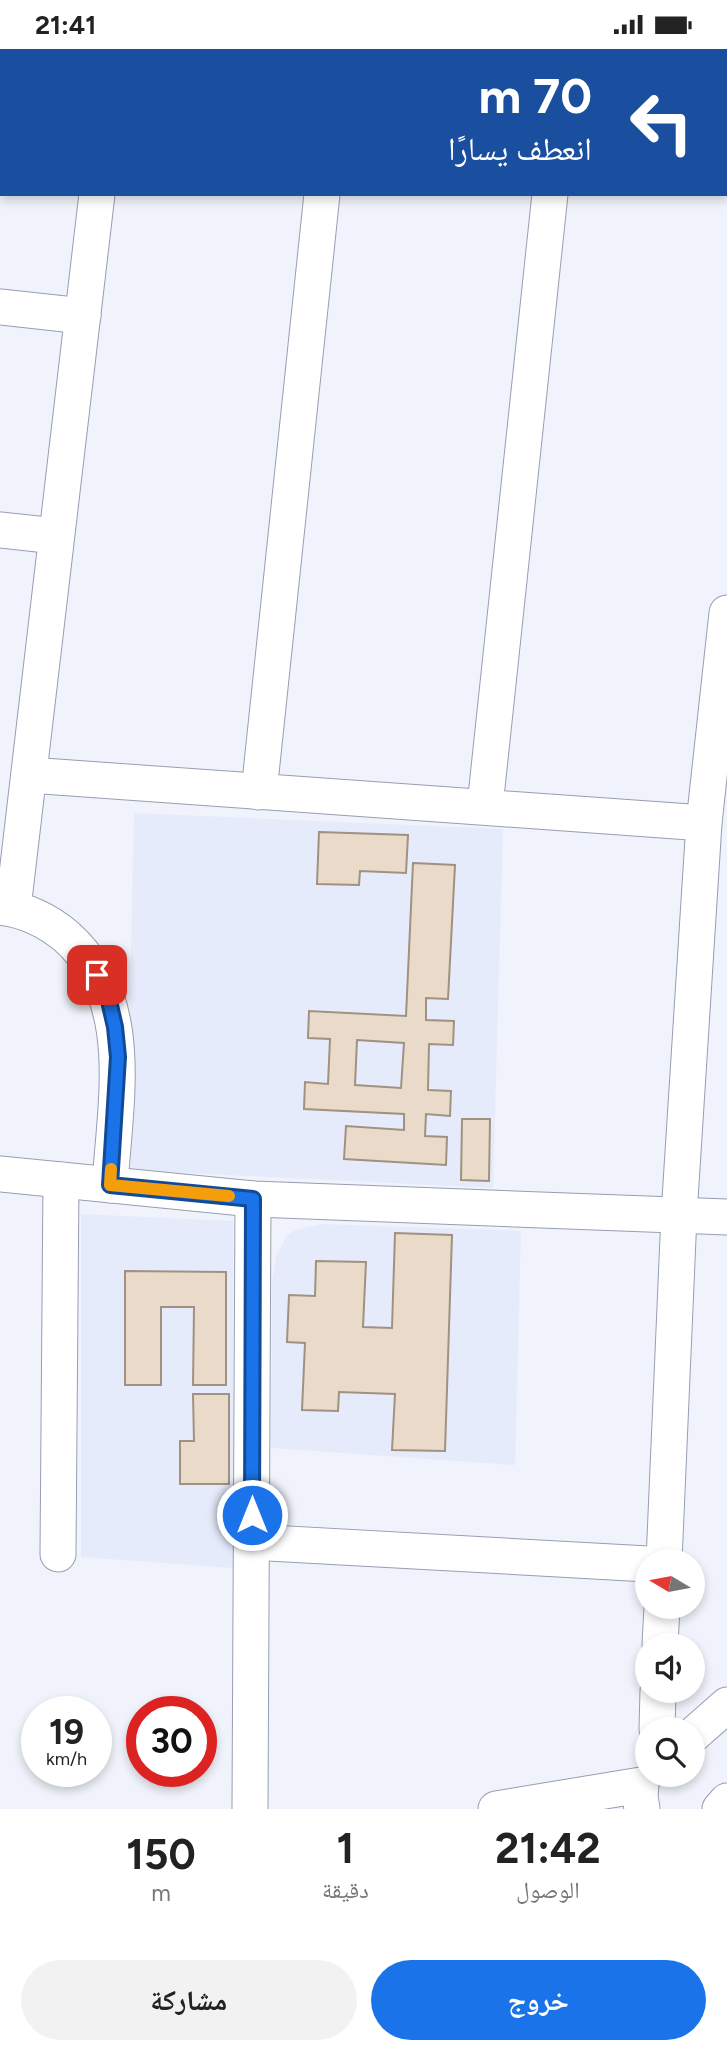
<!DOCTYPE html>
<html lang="ar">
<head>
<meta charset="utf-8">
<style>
  body { margin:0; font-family:Figtree,"Noto Naskh Arabic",sans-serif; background:#f2f2f2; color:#222; direction:rtl; height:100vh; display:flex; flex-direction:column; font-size:26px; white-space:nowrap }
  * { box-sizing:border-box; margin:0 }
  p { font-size:23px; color:#767676 }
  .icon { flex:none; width:38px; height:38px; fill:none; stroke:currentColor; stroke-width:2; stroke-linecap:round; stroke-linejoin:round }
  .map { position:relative; height:1760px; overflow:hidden; direction:ltr }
  .details { display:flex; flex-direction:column; background:#fff; flex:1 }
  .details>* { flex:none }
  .top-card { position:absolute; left:0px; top:0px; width:728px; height:147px; box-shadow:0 4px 10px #0003; direction:rtl; background:#1a4fa0; color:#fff; overflow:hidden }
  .needle { width:46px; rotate:280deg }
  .fabs { position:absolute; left:635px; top:1500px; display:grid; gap:14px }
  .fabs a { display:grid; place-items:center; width:70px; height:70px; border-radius:50%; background:#fff; box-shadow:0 4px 10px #0003; font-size:35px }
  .speed { position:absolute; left:21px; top:1647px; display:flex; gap:14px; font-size:35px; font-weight:700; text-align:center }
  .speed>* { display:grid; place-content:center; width:91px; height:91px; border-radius:50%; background:#fff; box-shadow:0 4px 10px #0003; line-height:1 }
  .speed small { font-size:18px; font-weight:400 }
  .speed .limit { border:10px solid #d22; background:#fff; color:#111 }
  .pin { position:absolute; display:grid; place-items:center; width:60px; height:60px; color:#fff; margin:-30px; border-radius:14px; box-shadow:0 4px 10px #0006 }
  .me { position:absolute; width:77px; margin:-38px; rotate:0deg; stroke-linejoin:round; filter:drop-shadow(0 0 5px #0008) }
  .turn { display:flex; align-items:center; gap:24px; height:147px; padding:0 21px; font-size:32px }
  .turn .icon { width:91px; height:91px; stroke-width:2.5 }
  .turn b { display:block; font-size:49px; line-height:60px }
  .eta { display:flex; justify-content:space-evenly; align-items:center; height:119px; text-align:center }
  .eta b { font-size:42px; font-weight:700; line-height:49px }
  .button { display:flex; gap:14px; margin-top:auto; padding:14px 21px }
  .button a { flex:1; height:80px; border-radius:42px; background:#1a73e8; color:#fff; font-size:28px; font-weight:700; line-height:80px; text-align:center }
  .button a+a { background:#f2f2f2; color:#222 }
  .status { display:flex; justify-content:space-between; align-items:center; height:49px; padding:0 35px; background:#fff; direction:ltr }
  .status svg { height:19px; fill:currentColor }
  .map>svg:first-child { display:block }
  .built { fill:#e6ebfc }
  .building { fill:#eadac9; stroke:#a09181; stroke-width:2; fill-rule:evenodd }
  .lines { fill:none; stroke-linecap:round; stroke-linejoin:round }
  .minor-casing { stroke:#979eb1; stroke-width:37 }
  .minor { stroke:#fff; stroke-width:35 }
  .route-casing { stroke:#114b97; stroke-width:18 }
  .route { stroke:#1a73e8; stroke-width:12 }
  .slow { stroke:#f59e0b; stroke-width:12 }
</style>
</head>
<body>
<div class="status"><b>21:41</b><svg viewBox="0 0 49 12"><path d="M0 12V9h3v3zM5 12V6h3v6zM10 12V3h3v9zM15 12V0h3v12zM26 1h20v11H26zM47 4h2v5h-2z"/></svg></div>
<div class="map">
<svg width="727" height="1760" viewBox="0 0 727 1760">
  <rect width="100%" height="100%" fill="#f0f3fb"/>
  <g class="built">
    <polygon points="134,764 503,780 493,1139 126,1121"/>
    <polygon points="81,1165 233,1172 233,1519 81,1508"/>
    <polygon points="321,1175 521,1182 515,1416 271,1399 272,1232 276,1208 286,1188 295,1181"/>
  </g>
  <g class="building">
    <polygon points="319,783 408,786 406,824 360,822 359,836 317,835"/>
    <path d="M413,814L455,816L448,950L426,949V971L454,972L453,996L429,995L428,1041L451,1042L450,1067L426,1065L425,1087L447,1088L446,1116L344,1110L346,1077L404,1081V1065L304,1060L305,1033L328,1035L330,990L308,989L309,962L406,967ZM357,991L404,994L401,1039L355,1036Z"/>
    <polygon points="462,1070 490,1070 489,1132 461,1131"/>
    <polygon points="395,1184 452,1186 445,1402 392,1401 395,1345 339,1343 338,1362 302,1361 305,1294 287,1293 289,1246 315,1247 316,1212 366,1213 363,1278 392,1279"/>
    <polygon points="125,1222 226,1223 226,1336 193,1336 194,1258 161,1258 161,1336 125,1336"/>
    <polygon points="193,1345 229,1345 229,1435 180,1435 180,1392 194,1392"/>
  </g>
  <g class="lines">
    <defs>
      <g id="minor">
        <polyline points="420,2 420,0"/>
        <polyline points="0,34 2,34"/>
        <polyline points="726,93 727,93"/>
        <polyline points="0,258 83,267"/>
        <polyline points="0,481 56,487"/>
        <polyline points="29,726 704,774"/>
        <polyline points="259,743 322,145"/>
        <polyline points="485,757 550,145"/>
        <path d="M0,858C26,861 47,871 67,888C137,951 115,1052 110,1136"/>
        <polyline points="13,859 97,145"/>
        <polyline points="0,1125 253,1150 727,1168"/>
        <polyline points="252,1493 648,1515"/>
        <polyline points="58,1505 61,1131"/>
        <polyline points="664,1512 679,1166 704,774 727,564"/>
        <polyline points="660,1596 662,1558"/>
        <polyline points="657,1680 658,1642"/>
        <polyline points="693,1686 727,1656"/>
        <polyline points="250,1760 253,1150"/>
        <polyline points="496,1760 641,1736 640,1747 642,1760"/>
        <polyline points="720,1760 727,1752"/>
      </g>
    </defs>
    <use href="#minor" class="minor-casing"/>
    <use href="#minor" class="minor"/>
  </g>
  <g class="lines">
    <defs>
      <polyline id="route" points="97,926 109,952 115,978 118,1008 110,1136 253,1150 252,1466"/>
    </defs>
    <use href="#route" class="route-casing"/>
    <use href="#route" class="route"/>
    <polyline class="slow" points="111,1120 110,1136 229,1147"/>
  </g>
</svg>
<div class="fabs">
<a><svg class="needle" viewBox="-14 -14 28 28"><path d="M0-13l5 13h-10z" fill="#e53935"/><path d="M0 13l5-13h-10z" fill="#767676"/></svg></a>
<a><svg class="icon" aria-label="sound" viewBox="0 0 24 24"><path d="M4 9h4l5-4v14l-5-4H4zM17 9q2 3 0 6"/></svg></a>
<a><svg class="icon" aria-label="search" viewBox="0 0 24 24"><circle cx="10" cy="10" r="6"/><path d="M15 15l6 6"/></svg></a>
</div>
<div class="speed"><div>19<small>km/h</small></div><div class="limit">30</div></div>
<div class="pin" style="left:97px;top:926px;background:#d93025"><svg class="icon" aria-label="arrive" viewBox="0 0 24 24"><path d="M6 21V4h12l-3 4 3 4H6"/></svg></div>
<svg class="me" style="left:252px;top:1466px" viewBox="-20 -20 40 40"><circle r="17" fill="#1a73e8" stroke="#fff" stroke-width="3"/><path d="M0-11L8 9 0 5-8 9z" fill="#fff"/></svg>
<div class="top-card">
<div class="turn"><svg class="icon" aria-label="left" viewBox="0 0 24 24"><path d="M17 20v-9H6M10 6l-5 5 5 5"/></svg><div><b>70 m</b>انعطف يسارًا</div></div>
</div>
</div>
<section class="details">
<div class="eta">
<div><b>21:42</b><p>الوصول</p></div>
<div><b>1</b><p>دقيقة</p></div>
<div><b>150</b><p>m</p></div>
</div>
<div class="button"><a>خروج</a><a>مشاركة</a></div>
</section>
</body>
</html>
